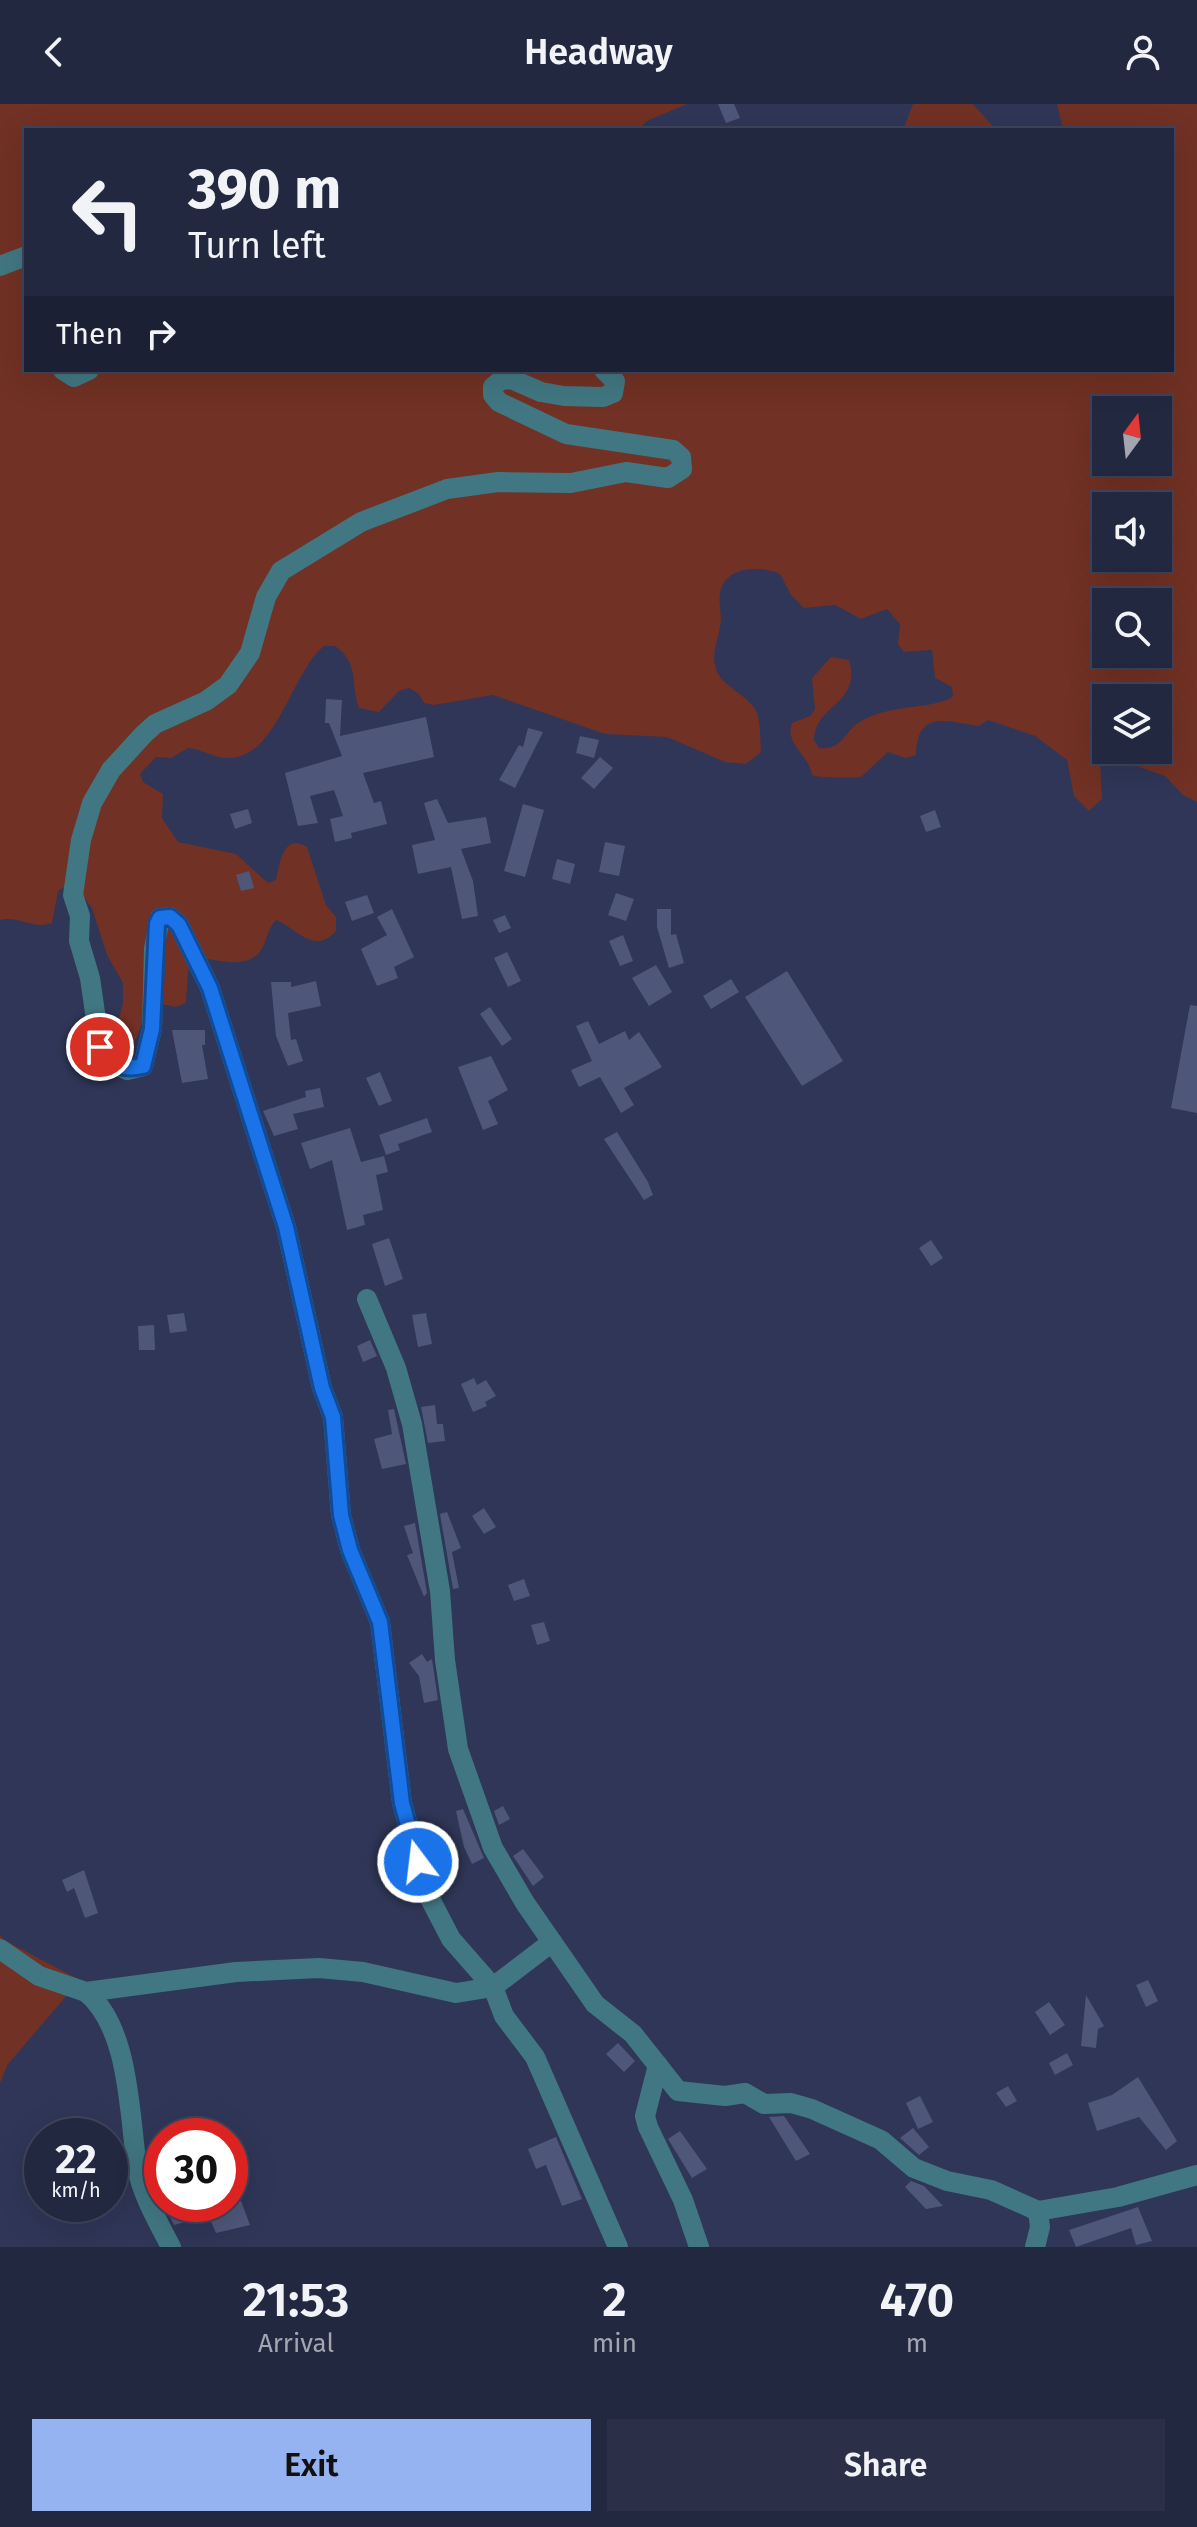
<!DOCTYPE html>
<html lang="en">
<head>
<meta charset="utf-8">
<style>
  body { margin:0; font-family:"Fira Sans",sans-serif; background:#2b3048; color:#f1f3f6; height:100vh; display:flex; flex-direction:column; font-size:30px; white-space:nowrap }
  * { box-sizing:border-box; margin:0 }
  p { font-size:26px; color:#a3a6b1 }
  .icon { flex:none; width:44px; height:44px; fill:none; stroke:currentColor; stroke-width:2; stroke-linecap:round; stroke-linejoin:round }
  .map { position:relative; height:2143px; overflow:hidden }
  .side { display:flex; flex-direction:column; background:#232841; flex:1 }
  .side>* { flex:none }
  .banner { position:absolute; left:24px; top:24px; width:1150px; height:244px; border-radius:0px; box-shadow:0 8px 32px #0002,0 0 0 2px #40445a; background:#232841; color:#f1f3f6; overflow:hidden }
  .needle { width:52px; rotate:15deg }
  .fabs { position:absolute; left:1092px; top:292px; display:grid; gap:16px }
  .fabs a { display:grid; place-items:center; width:80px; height:80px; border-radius:0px; background:#232841; box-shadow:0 8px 32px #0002,0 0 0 2px #40445a; font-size:40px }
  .speed { position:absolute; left:24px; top:2014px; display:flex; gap:16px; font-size:40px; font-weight:700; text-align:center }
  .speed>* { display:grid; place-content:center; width:104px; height:104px; border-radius:50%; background:#232841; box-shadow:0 8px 32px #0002,0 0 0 2px #40445a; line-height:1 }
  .speed small { font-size:20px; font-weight:400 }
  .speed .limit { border:12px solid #d22; background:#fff; color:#111 }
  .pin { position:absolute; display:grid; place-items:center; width:68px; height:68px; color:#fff; margin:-34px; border:4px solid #fff; border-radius:50%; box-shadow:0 2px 8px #0007 }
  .me { position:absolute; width:88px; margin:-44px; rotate:345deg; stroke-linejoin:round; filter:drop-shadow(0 0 6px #0008) }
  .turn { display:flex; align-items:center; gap:28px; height:168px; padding:0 32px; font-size:36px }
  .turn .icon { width:104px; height:104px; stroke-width:2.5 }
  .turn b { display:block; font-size:56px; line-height:68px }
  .then { display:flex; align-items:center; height:76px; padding:0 32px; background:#0003; gap:16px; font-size:30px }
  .eta { display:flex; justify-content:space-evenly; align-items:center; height:136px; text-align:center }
  .eta b { font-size:48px; font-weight:600; line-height:56px }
  .cta { display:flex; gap:16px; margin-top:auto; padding:16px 32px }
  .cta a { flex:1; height:92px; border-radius:0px; background:#95b2f1; color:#111; font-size:32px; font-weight:600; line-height:92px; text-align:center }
  .cta a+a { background:#2b3048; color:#f1f3f6 }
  header { display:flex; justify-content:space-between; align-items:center; height:104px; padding:0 32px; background:#232841; font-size:36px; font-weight:600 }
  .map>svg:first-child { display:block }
  .green { fill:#713124; fill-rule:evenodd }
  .building { fill:#4e577a }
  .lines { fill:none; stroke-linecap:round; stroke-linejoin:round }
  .minor { stroke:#417782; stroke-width:20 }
  .route-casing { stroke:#114b97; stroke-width:20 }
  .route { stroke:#1a73e8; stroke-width:14 }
</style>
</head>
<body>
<header><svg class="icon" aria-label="back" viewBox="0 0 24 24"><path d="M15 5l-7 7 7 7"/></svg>Headway<svg class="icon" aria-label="person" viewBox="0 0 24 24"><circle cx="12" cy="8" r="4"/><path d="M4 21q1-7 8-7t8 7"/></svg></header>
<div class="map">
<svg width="1197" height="2143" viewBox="0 0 1197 2143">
  <rect width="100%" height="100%" fill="#2f3657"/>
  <g class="green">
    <path d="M0,0H687L647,17L638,26H26V266H1172V26H1063L1057,0H1197V698L1183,691L1165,672L1108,652L1100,658L1102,695L1089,707L1074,692L1067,656L1035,632L988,616L979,622C949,618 917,604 916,651L906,654L888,648L861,673C850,674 820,674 812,671C809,650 784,641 792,619L810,612L815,605L812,574L831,553L849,556C862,601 815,599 814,636L819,644C842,646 843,630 858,619C887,599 936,606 953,592L952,583L935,574L932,546L904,548L898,540L900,520L887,505L861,515L835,501L804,504L791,491L780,470C761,462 729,461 721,485C717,498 723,510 720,522C718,538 711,547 716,565C722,583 745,589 755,605C761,614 760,636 761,648L746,660L725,658L667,633L605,630L493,591L434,601L424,599L419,590L409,584L399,587L379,608L359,604C350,580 360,559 335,542H324C292,567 278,652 230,654C215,655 202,645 188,644L171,654L156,653L140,670L143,678L163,690L162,714L178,738L236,750L268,779L276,776C280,758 283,729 307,743L326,801L336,813V827C314,852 297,824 276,816C266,826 267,841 258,850C240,868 210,850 189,856L186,899L176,903L156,899L144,915L135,937H122L117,923L123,899V879L107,851L92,804L80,788L66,782L58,787L52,819C33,826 19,811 0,816ZM1106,306H1158V358H1106ZM1106,402H1158V454H1106ZM1106,498H1158V550H1106ZM1106,594H1158V646H1106Z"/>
    <polygon points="913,0 973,0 996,26 903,26"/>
    <polygon points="0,1831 4,1836 80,1876 8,1960 0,1979"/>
  </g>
  <g class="building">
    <polygon points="718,0 734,0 740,14 726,19"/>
    <polygon points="326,595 342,596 340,632 426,613 434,653 363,669 374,699 381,697 387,720 351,729 352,734 335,738 330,715 343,712 334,686 310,692 318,719 298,722 285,669 342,652 329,619 325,619"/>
    <polygon points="528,624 543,628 515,684 499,676 519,641 523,643"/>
    <polygon points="580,632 599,636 594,654 576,649"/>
    <polygon points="600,653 613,664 594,685 581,674"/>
    <polygon points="437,695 448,719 486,713 491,739 461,745 473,777 478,812 462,815 451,763 418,770 412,741 435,736 424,699"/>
    <polygon points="523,700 544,706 525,773 504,767"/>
    <polygon points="248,705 252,719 235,725 230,710"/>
    <polygon points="935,706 941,723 926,728 920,712"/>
    <polygon points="605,738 625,742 619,772 599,768"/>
    <polygon points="557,755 575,760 570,780 552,775"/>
    <polygon points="249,767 254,784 241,787 236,771"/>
    <polygon points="616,789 634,795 626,817 608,811"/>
    <polygon points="367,791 374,809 352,817 345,798"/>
    <polygon points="392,805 414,853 394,863 398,874 377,882 361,845 387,831 377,813"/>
    <polygon points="657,805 671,805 671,831 676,830 684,859 669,864 657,823"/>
    <polygon points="505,811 511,824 499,829 493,816"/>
    <polygon points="623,831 633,857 620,862 609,837"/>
    <polygon points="507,848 521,877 508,883 494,854"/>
    <polygon points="656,861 672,888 649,902 632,874"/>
    <polygon points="787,867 843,957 802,982 745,893"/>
    <polygon points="731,875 739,888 711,905 703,892"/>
    <polygon points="316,877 321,902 288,909 291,936 296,935 303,957 288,962 276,932 271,878 291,878 291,883"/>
    <polygon points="1190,901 1197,902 1197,1009 1171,1004"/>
    <polygon points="490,903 512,935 502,942 480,910"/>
    <polygon points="588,917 599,940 625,927 629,936 639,928 662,963 624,984 634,1001 621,1009 600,973 579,983 571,966 592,957 576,922"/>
    <polygon points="172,926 205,926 205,941 202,941 208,975 182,979"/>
    <polygon points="491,952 508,986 488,997 498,1020 483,1026 458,963"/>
    <polygon points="380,968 392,997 379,1002 366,974"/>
    <polygon points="320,984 324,1003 293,1010 298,1025 274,1032 263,1007 306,993 305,987"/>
    <polygon points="427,1014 432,1028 398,1040 400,1046 386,1051 379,1031"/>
    <polygon points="350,1024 361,1058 384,1052 388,1068 376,1071 383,1106 363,1111 365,1121 347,1126 332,1056 310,1065 301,1039"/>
    <polygon points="617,1028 648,1078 653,1091 644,1096 604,1035"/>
    <polygon points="389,1134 403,1175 385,1182 372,1140"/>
    <polygon points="931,1136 943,1154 931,1162 919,1144"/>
    <polygon points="184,1209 187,1227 170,1229 167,1211"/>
    <polygon points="426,1209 432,1240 418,1243 412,1211"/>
    <polygon points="154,1221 155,1246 139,1246 138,1222"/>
    <polygon points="370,1236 377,1252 363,1258 357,1242"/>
    <polygon points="474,1274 477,1281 486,1276 496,1292 485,1298 487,1302 473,1308 461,1280"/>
    <polygon points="435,1301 437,1320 443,1320 445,1337 428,1339 421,1303"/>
    <polygon points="394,1305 406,1360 382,1365 374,1335 392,1330 388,1306"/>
    <polygon points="484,1404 496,1423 484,1430 472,1412"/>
    <polygon points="447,1408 461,1444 452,1448 459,1484 453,1485 440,1410"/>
    <polygon points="415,1419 427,1489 424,1493 407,1451 413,1449 404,1422"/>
    <polygon points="524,1475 530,1492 514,1497 508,1481"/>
    <polygon points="544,1518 550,1537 537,1541 531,1521"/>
    <polygon points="422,1550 427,1558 432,1555 438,1596 424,1599 419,1572 409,1559"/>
    <polygon points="503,1702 510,1715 499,1721 494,1707"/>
    <polygon points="463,1705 484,1754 472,1760 464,1743 456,1707"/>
    <polygon points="434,1733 441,1750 431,1755 426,1736"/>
    <polygon points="523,1745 544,1773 533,1782 513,1752"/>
    <polygon points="84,1766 98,1809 85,1814 74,1784 67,1788 62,1776"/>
    <polygon points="1148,1876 1158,1897 1146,1903 1136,1881"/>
    <polygon points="1086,1891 1104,1922 1098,1925 1096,1944 1081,1942"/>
    <polygon points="1049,1898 1065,1921 1050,1931 1035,1908"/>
    <polygon points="618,1939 635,1957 624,1968 606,1950"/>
    <polygon points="1067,1949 1073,1961 1055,1971 1049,1959"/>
    <polygon points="1138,1973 1177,2037 1166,2046 1139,2013 1097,2027 1088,1999 1112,1991"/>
    <polygon points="1008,1982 1017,1997 1006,2003 996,1989"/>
    <polygon points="920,1992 933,2018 918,2025 906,1999"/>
    <polygon points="784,2012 810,2050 796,2057 769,2013"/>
    <polygon points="913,2024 929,2043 919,2051 900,2034"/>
    <polygon points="680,2027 707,2065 692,2074 668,2035"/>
    <polygon points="556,2033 582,2095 562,2102 546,2061 536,2065 528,2045"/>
    <polygon points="911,2077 924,2082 943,2102 926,2105 905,2083"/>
    <polygon points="241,2097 250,2121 216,2129 207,2108"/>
    <polygon points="179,2100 185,2118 174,2121 165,2103"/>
    <polygon points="1138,2103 1152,2137 1136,2141 1131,2124 1076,2143 1069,2126"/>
  </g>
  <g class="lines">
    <g class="minor">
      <polyline points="0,162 26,152"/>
      <polyline points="63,266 74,273 89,266"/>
      <polyline points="604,266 615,277 613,289 603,293 564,292 541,288 511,275 501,276 493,283 493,291 499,298 566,330 673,346 681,353 682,365 668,374 626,368 571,379 498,378 447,385 361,418 281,467 266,493 250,549 228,581 206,597 155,620 143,631 111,666 92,699 81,736 73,791 80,812 79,837 90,874 100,943 114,960 127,966 143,962 152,925 154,845 160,814 170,813 179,821 210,884 286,1123 322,1284 333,1313 341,1411 350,1446 380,1518 402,1699 426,1787 451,1835 493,1883 504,1912 535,1953 618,2143"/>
      <polyline points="367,1195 396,1264 412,1320 440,1487 445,1556 458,1645 493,1744 525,1799 595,1900 633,1930 678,1987 725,1992 745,1989 764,2000 791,1999 812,2005 881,2036 914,2064 947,2077 991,2086 1038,2107"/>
      <polyline points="0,1845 39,1872 86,1888 236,1868 319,1864 363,1868 456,1889 493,1883 552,1838"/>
      <path d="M86,1888C130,1924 129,2010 137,2063C142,2091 158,2118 171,2143"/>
      <polyline points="658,1961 645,2012 648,2023 683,2096 699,2143"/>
      <polyline points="1035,2143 1040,2123 1038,2107 1118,2093 1197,2071"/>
    </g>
  </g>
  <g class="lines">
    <defs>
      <path id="route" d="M100,943C114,960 120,967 143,962L152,925L157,820L160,814L170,813L179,821L210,884L286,1123L322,1284L333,1313L341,1411L350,1446L380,1518L402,1699L418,1758"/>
    </defs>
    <use href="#route" class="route-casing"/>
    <use href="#route" class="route"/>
  </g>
</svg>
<div class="fabs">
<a><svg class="needle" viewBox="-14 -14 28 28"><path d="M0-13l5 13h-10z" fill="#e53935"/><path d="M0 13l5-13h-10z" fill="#a3a6b1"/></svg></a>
<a><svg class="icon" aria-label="sound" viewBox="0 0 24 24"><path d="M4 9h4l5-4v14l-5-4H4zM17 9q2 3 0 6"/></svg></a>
<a><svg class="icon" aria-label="search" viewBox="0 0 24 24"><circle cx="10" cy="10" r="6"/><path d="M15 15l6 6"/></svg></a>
<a><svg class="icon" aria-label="layers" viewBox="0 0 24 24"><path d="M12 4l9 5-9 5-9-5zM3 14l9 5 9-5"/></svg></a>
</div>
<div class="speed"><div>22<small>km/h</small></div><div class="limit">30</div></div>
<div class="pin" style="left:100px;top:943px;background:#d93025"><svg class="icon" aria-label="arrive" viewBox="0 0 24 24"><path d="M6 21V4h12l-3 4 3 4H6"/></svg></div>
<svg class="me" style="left:418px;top:1758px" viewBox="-20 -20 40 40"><circle r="17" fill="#1a73e8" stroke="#fff" stroke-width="3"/><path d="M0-11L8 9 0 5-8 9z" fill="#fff"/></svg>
<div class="banner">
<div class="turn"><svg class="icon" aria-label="left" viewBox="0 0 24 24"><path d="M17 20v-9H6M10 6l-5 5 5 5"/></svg><div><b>390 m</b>Turn left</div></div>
<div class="then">Then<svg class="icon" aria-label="right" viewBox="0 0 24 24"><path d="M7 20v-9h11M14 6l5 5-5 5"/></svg></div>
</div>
</div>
<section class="side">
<div class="eta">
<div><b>21:53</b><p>Arrival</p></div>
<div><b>2</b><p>min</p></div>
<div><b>470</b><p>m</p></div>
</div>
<div class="cta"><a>Exit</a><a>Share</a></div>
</section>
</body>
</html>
